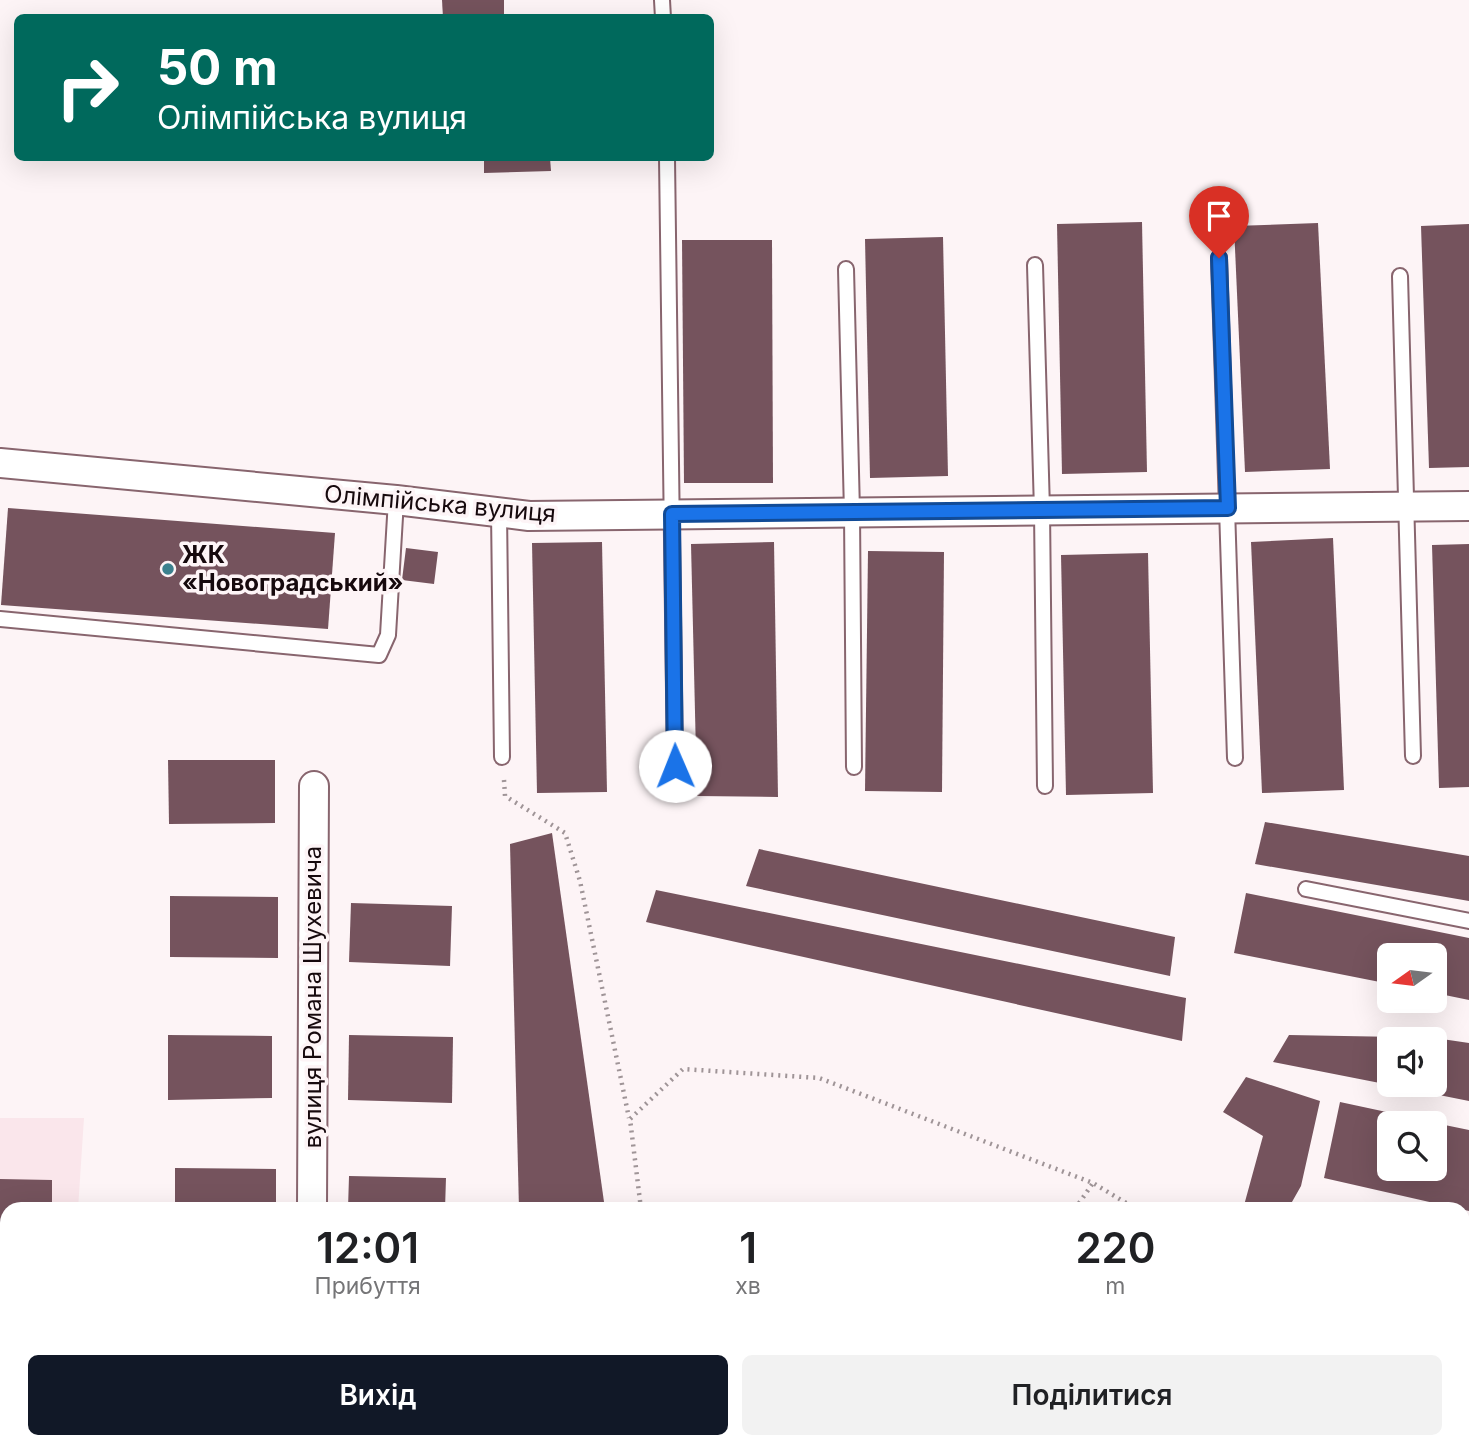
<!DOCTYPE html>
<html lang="uk">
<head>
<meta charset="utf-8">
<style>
  body { margin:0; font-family:Inter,sans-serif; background:#f2f2f2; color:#202124; height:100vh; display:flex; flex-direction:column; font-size:26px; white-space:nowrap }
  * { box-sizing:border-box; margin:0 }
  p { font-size:23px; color:#757577 }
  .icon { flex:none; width:38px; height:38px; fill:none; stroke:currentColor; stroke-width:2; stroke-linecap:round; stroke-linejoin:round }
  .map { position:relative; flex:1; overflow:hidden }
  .drawer { position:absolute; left:0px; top:1202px; width:1470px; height:247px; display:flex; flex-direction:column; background:#fff; border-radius:21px 21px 0 0; box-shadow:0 7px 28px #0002 }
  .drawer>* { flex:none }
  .hud { position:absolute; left:14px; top:14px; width:700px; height:147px; border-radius:10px; box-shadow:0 7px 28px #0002; background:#00695c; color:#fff; overflow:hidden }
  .needle { width:46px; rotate:256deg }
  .fabs { position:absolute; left:1377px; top:943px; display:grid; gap:14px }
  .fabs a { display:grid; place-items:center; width:70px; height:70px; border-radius:10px; background:#fff; box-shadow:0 7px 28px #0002; font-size:35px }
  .pin { position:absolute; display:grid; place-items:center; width:60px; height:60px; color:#fff; margin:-72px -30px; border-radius:50% 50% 50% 0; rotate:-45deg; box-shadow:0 0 7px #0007 }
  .pin .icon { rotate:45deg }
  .me { position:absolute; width:77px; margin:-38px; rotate:359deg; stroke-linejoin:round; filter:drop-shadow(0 0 5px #0008) }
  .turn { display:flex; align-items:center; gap:24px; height:147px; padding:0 28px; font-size:32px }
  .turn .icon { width:91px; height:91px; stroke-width:2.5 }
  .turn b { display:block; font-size:49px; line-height:60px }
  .eta { display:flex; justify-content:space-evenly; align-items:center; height:119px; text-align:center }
  .eta b { font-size:42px; font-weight:600; line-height:49px }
  .button { display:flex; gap:14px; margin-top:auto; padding:14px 28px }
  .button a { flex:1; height:80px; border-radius:10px; background:#111827; color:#fff; font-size:28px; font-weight:600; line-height:80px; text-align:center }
  .button a+a { background:#f2f2f2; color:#202124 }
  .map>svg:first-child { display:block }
  .built { fill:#fae6eb }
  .building { fill:#75535d }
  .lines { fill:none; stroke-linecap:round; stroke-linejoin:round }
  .service-casing { stroke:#88656e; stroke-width:18 }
  .minor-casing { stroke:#88656e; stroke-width:32 }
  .path { stroke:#9f9497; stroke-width:4.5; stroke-dasharray:2 5; stroke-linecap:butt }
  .service { stroke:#fff; stroke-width:14 }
  .minor { stroke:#fff; stroke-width:28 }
  .route-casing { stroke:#114b97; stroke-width:18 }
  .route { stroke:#1a73e8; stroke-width:12 }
  .poi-dot { fill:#3c818e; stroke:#fdf4f6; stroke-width:2.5 }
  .labels { text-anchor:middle; stroke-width:7; stroke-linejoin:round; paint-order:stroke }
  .street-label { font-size:24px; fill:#16090d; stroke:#fdf4f6 }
  .poi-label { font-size:24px; font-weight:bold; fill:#16090d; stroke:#fdf4f6; text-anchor:start }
</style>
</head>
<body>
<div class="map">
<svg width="1469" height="1448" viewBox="0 0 1469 1448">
  <rect width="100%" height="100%" fill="#fdf4f6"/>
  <polygon class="built" points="0,1118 84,1118 78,1209 7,1209 7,1442 65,1442 64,1448 0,1448"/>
  <g class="building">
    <polygon points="442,0 504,0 504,18 443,18"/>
    <polygon points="484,158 550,158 551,171 484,173"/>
    <polygon points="1142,222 1147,472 1062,474 1057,224"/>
    <polygon points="1318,223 1330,469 1245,472 1234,226"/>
    <polygon points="1469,224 1469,467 1429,468 1421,226"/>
    <polygon points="943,237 948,476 870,478 865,239"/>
    <polygon points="682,240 772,240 773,483 684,483"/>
    <polygon points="8,508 335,533 328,629 1,605"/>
    <polygon points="1333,538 1344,790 1262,793 1251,542"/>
    <polygon points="602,542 607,792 537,793 532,543"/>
    <polygon points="774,542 778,797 697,796 691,544"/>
    <polygon points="1469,544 1469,787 1439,788 1432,545"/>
    <polygon points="406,548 438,552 434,584 402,580"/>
    <polygon points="868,551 944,552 942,792 865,791"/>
    <polygon points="1148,553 1153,793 1066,795 1061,555"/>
    <polygon points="168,760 275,760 275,823 169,824"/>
    <polygon points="1265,822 1469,856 1469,901 1255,864"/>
    <polygon points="552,833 605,1209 519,1209 510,844"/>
    <polygon points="759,849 1175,937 1170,976 746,886"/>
    <polygon points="656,890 1186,998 1182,1041 646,922"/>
    <polygon points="1246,893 1469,938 1469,1000 1435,993 1435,956 1390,956 1390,984 1234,953"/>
    <polygon points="170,896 278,897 278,958 170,957"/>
    <polygon points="351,903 452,906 450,966 349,962"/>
    <polygon points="168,1035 272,1036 272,1098 168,1100"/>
    <polygon points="349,1035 453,1037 452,1103 348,1100"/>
    <polygon points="1289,1035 1399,1037 1399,1040 1390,1040 1390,1085 1273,1062"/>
    <polygon points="1435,1038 1469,1043 1469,1101 1394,1086 1394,1085 1435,1085"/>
    <polygon points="1246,1077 1320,1101 1301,1186 1288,1209 1243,1209 1263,1136 1223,1112"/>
    <polygon points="1340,1102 1433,1122 1390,1124 1390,1169 1435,1169 1435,1123 1469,1130 1469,1211 1324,1178"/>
    <polygon points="175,1168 276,1169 276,1209 175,1209"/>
    <polygon points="349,1176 446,1178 445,1209 348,1209"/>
    <polygon points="0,1179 52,1180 52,1209 7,1209 7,1258 0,1258"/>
    <polygon points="1463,1261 1469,1263 1469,1326 1463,1324"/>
  </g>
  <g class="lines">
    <defs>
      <g id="service">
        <polyline points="662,0 663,18"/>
        <polyline points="667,158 675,767"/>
        <polyline points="1219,258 1235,758"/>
        <polyline points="1035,265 1042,510 1045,786"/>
        <polyline points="846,269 852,512 854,767"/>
        <polyline points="1400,276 1413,756"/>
        <polyline points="499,512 502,757"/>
        <polyline points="0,619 379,655 388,635 396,500"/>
        <polyline points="1306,889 1469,921"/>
      </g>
      <g id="minor">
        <polyline points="0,463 396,500 529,516 1469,506"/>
        <polyline points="312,1209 314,786"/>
        <polyline points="311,1448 311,1442"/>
      </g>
    </defs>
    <use href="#service" class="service-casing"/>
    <use href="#minor" class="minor-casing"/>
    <g class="path">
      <polyline points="504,780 505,796 565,833 580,881 629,1118"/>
      <polyline points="641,1209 630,1119 683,1069 819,1078 1093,1183 1136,1209"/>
      <polyline points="1075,1209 1093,1183"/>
      <polyline points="833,1448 844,1442"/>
    </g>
    <use href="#service" class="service"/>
    <use href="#minor" class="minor"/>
  </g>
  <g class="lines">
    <defs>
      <polyline id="route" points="675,766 672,514 1228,508 1219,258"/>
    </defs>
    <use href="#route" class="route-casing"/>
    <use href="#route" class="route"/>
  </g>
  <circle class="poi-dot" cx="168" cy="569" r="7"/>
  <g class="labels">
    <g class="street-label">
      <text transform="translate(440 504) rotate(5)" y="8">Олімпійська вулиця</text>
      <text transform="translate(313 997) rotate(-90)" y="8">вулиця Романа Шухевича</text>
    </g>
    <g class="poi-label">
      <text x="182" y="563">ЖК<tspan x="182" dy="28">«Новоградський»</tspan></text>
    </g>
  </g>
</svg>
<div class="fabs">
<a><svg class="needle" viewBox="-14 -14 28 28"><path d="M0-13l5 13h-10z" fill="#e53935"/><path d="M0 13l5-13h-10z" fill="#757577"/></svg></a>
<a><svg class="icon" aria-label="sound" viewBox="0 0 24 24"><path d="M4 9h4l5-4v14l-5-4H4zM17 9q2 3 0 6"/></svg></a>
<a><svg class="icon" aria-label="search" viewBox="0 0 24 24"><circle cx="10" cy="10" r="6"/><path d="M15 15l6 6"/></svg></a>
</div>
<div class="pin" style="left:1219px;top:258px;background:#d93025"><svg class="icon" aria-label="arrive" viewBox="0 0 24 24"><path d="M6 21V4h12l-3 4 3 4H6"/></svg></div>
<svg class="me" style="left:675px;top:766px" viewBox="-20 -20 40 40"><circle r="19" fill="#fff"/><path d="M0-13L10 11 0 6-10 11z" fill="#1a73e8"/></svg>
<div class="hud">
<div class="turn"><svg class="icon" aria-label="right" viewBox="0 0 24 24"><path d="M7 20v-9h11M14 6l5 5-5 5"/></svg><div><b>50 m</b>Олімпійська вулиця</div></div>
</div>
<section class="drawer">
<div class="eta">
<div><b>12:01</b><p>Прибуття</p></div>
<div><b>1</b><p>хв</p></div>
<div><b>220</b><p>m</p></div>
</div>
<div class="button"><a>Вихід</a><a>Поділитися</a></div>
</section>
</div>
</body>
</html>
